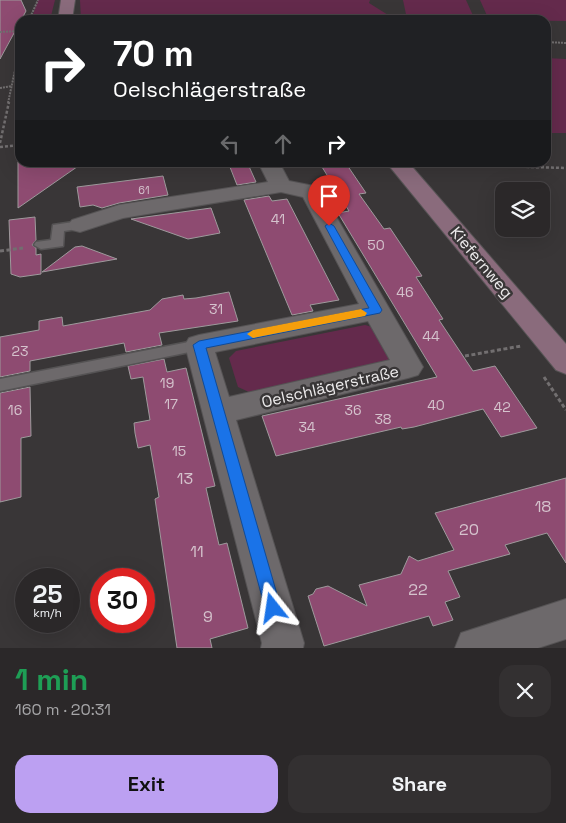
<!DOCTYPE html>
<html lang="en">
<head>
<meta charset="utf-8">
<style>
  body { margin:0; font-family:"Space Grotesk",sans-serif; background:#333031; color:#f1f3f6; height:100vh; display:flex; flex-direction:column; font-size:19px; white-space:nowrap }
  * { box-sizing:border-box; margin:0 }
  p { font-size:16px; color:#a6a6a8 }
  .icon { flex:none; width:28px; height:28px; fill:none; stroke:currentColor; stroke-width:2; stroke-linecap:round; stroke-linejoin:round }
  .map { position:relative; height:648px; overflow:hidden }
  .panel { display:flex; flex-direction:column; background:#2b2829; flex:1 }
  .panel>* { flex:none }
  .hud { position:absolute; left:15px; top:15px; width:536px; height:152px; border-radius:15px; box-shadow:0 5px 20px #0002,0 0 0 1px #474446; background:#202124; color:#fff; overflow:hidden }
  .controls { position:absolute; left:495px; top:182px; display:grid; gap:10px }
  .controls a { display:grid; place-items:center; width:55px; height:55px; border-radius:10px; background:#2b2829; box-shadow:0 5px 20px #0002,0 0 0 1px #474446; font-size:25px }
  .speed { position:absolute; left:15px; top:568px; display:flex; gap:10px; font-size:25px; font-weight:700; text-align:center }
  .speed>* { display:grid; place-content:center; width:65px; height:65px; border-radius:50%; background:#2b2829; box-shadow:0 5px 20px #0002,0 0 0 1px #474446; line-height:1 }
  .speed small { font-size:12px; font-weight:400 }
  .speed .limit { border:8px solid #d22; background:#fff; color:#111 }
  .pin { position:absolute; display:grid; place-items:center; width:42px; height:42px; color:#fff; margin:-51px -21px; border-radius:50% 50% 50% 0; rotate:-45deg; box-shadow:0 0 5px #0007 }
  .pin .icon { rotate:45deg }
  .me { position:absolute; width:55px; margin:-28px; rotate:345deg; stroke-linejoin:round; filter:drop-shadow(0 0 4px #0008) }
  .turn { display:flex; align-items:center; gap:18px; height:105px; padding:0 15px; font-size:22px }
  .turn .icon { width:65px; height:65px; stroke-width:2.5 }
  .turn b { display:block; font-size:35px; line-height:42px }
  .lanes { display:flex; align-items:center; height:48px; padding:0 15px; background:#0003; justify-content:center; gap:25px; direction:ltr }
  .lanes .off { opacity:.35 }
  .round { display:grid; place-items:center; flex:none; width:52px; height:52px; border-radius:15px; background:#333031 }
  .head { display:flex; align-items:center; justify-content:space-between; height:85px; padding:0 15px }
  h1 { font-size:30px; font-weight:600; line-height:38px; color:#1e9e55 }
  .action { display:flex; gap:10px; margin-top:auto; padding:10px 15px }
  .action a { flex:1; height:58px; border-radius:15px; background:#bca0f2; color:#111; font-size:20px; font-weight:600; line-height:58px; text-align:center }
  .action a+a { background:#333031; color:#f1f3f6 }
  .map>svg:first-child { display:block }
  .green { fill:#642a4c }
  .building { fill:#8e4b71; stroke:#9e9a9c }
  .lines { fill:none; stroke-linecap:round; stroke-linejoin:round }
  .lane-casing { stroke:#555354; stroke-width:3 }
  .street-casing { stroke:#555354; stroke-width:2 }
  .secondary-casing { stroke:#555354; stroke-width:2 }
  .path-far2 { stroke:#726f70; stroke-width:2; stroke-dasharray:2 1; stroke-linecap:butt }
  .path-far1 { stroke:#726f70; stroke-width:2.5; stroke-dasharray:3 2; stroke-linecap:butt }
  .path { stroke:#726f70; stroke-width:3; stroke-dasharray:4 2.5; stroke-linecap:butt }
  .lane { fill:#6d696b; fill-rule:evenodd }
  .street { fill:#6d696b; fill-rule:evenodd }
  .secondary { fill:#8a6b7c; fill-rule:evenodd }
  .route { fill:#1a73e8; stroke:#114b97 }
  .slow { fill:#f59e0b }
  .labels { text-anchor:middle; stroke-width:5; stroke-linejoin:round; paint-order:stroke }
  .far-number-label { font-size:11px; fill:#d5c3cd }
  .number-label { font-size:14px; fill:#d5c3cd }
  .street-label { font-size:16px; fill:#edebec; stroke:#393637 }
  .near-number-label { font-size:16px; fill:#d5c3cd }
</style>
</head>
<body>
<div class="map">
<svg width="566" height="648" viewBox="0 0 566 648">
  <rect width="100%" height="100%" fill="#393637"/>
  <g class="green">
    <polygon points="38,0 55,0 50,20 31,20"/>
    <polygon points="80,0 370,0 369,3 396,20 81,20"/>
    <polygon points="403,0 466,0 475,20 407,19"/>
    <polygon points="480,0 566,0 566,21 489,20"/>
    <polygon points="546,58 566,59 566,133 546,133"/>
    <polygon points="365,325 376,328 391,355 387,362 249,392 238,387 229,358 236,351"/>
  </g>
  <g class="building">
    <polygon points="0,0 21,0 26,11 0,59"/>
    <polygon points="18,162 84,162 18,208"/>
    <polygon points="228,162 247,162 256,182 237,185"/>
    <polygon points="319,162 345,162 366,193 359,194 384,229 390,228 422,276 416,277 443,319 439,320 473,371 495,366 537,428 501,437 483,409 414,427 402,429 401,427 276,456 262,416 437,377 338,213 349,211"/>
    <polygon points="163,176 168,195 119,203 102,208 93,205 80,207 77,187"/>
    <polygon points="269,196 272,201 287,199 339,300 310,305 313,311 292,315 244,200"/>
    <polygon points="211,208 220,233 188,239 131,219"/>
    <polygon points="35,217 36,240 32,245 36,248 36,255 41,254 41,274 20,277 11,274 9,220"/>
    <polygon points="82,246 117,259 42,272 75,247"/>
    <polygon points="229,292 238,321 159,333 162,345 126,352 124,343 30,361 30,371 0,377 0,337 39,330 39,321 62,317 63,326 150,310 162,299 183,295 184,299 196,298"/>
    <polygon points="164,359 167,372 186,368 215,486 206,488 219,545 227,543 248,628 210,639 212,648 177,648 155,499 159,497 150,445 138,448 135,433 134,423 150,420 143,377 131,379 128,366"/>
    <polygon points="30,387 31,436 21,438 21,497 0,502 0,393"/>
    <polygon points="566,478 566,563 547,533 505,545 510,554 448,571 460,597 445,602 453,620 433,626 429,616 324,646 308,596 313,594 316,589 328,586 367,606 359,585 401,574 409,556 418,561 454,550 435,513"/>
  </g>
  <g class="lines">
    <defs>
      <g id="lane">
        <polygon points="80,221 84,222 86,225 84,228 64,231 63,246 41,249 34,245 36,242 51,240 53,225"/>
        <polygon points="199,340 204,341 207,345 204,349 0,391 0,379"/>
      </g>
      <g id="street">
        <path d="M258,162H279L289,181L319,187L423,367L418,375L408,378L236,420L304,643L303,648H261L262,643L185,345L189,338L199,335L359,304L303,197L281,192L123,218L80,232L72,230L68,225L72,220L119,205L268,182ZM368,321L390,360L229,397L215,352Z"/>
        <polygon points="566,599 566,639 538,648 455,648 461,633"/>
      </g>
      <g id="secondary">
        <polygon points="61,0 75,0 72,20 58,20"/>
        <polygon points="386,162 408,162 566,344 566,374 556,370"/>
      </g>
    </defs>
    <use href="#lane" class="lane-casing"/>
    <use href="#street" class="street-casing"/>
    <use href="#secondary" class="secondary-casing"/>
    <g class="path-far2">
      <polyline points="29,20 38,0"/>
      <polyline points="0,32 20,31"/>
      <polyline points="546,42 566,43"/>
      <polyline points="0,88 12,86"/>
      <polyline points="8,103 20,47"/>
    </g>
    <g class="path-far1">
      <polyline points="0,143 9,102"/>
      <polyline points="0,147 20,145"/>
      <polyline points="426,164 566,168"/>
    </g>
    <g class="path">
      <polyline points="0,251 23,248"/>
      <polyline points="465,356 521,346"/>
      <polyline points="544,377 566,410"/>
    </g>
    <use href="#lane" class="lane"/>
    <use href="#street" class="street"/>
    <use href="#secondary" class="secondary"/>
  </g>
  <polygon class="route" points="329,223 334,226 382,310 380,313 206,348 281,608 279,613 273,616 267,613 265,608 193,345 199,341 369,308 325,226"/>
  <polygon class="slow" points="361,309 367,313 365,316 253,338 247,334 253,330"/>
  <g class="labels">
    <g class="far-number-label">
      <text x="144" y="194">61</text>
    </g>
    <g class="number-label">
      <text x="278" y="224">41</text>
      <text x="376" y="250">50</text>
      <text x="405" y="297">46</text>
      <text x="216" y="314">31</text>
      <text x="431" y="341">44</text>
      <text x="20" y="356">23</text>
      <text x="167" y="388">19</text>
      <text x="171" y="409">17</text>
      <text x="436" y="410">40</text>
      <text x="502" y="412">42</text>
      <text x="15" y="415">16</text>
      <text x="353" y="415">36</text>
      <text x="383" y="424">38</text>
      <text x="307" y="432">34</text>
      <text x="179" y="456">15</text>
    </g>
    <g class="street-label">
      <text transform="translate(482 262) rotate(50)" y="6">Kiefernweg</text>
      <text transform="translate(330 386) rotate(-13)" y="6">Oelschlägerstraße</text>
    </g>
    <g class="near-number-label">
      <text x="185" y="484">13</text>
      <text x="543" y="512">18</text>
      <text x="469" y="535">20</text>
      <text x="197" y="557">11</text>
      <text x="418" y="595">22</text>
      <text x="208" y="622">9</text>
    </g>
  </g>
</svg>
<div class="controls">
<a><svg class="icon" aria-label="layers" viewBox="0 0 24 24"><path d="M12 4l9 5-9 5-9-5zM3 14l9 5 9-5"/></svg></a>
</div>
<div class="speed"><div>25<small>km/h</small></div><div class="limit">30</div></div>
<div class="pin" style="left:329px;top:226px;background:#d93025"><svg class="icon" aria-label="arrive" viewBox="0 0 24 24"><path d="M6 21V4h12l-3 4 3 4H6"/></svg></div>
<svg class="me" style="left:273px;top:608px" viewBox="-20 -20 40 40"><path d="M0-17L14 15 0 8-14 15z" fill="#1a73e8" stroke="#fff" stroke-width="4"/></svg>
<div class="hud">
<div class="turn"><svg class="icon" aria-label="right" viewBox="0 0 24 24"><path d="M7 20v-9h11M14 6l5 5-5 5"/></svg><div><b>70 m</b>Oelschlägerstraße</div></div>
<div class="lanes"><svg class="icon off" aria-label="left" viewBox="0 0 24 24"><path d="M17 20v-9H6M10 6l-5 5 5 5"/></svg><svg class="icon off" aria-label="ahead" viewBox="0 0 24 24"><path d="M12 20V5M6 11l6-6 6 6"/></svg><svg class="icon" aria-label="right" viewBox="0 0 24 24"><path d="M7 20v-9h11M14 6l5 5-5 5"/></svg></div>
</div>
</div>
<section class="panel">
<div class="head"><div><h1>1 min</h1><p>160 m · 20:31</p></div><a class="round"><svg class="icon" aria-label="close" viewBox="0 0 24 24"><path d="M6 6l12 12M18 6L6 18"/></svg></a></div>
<div class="action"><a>Exit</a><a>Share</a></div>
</section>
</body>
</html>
